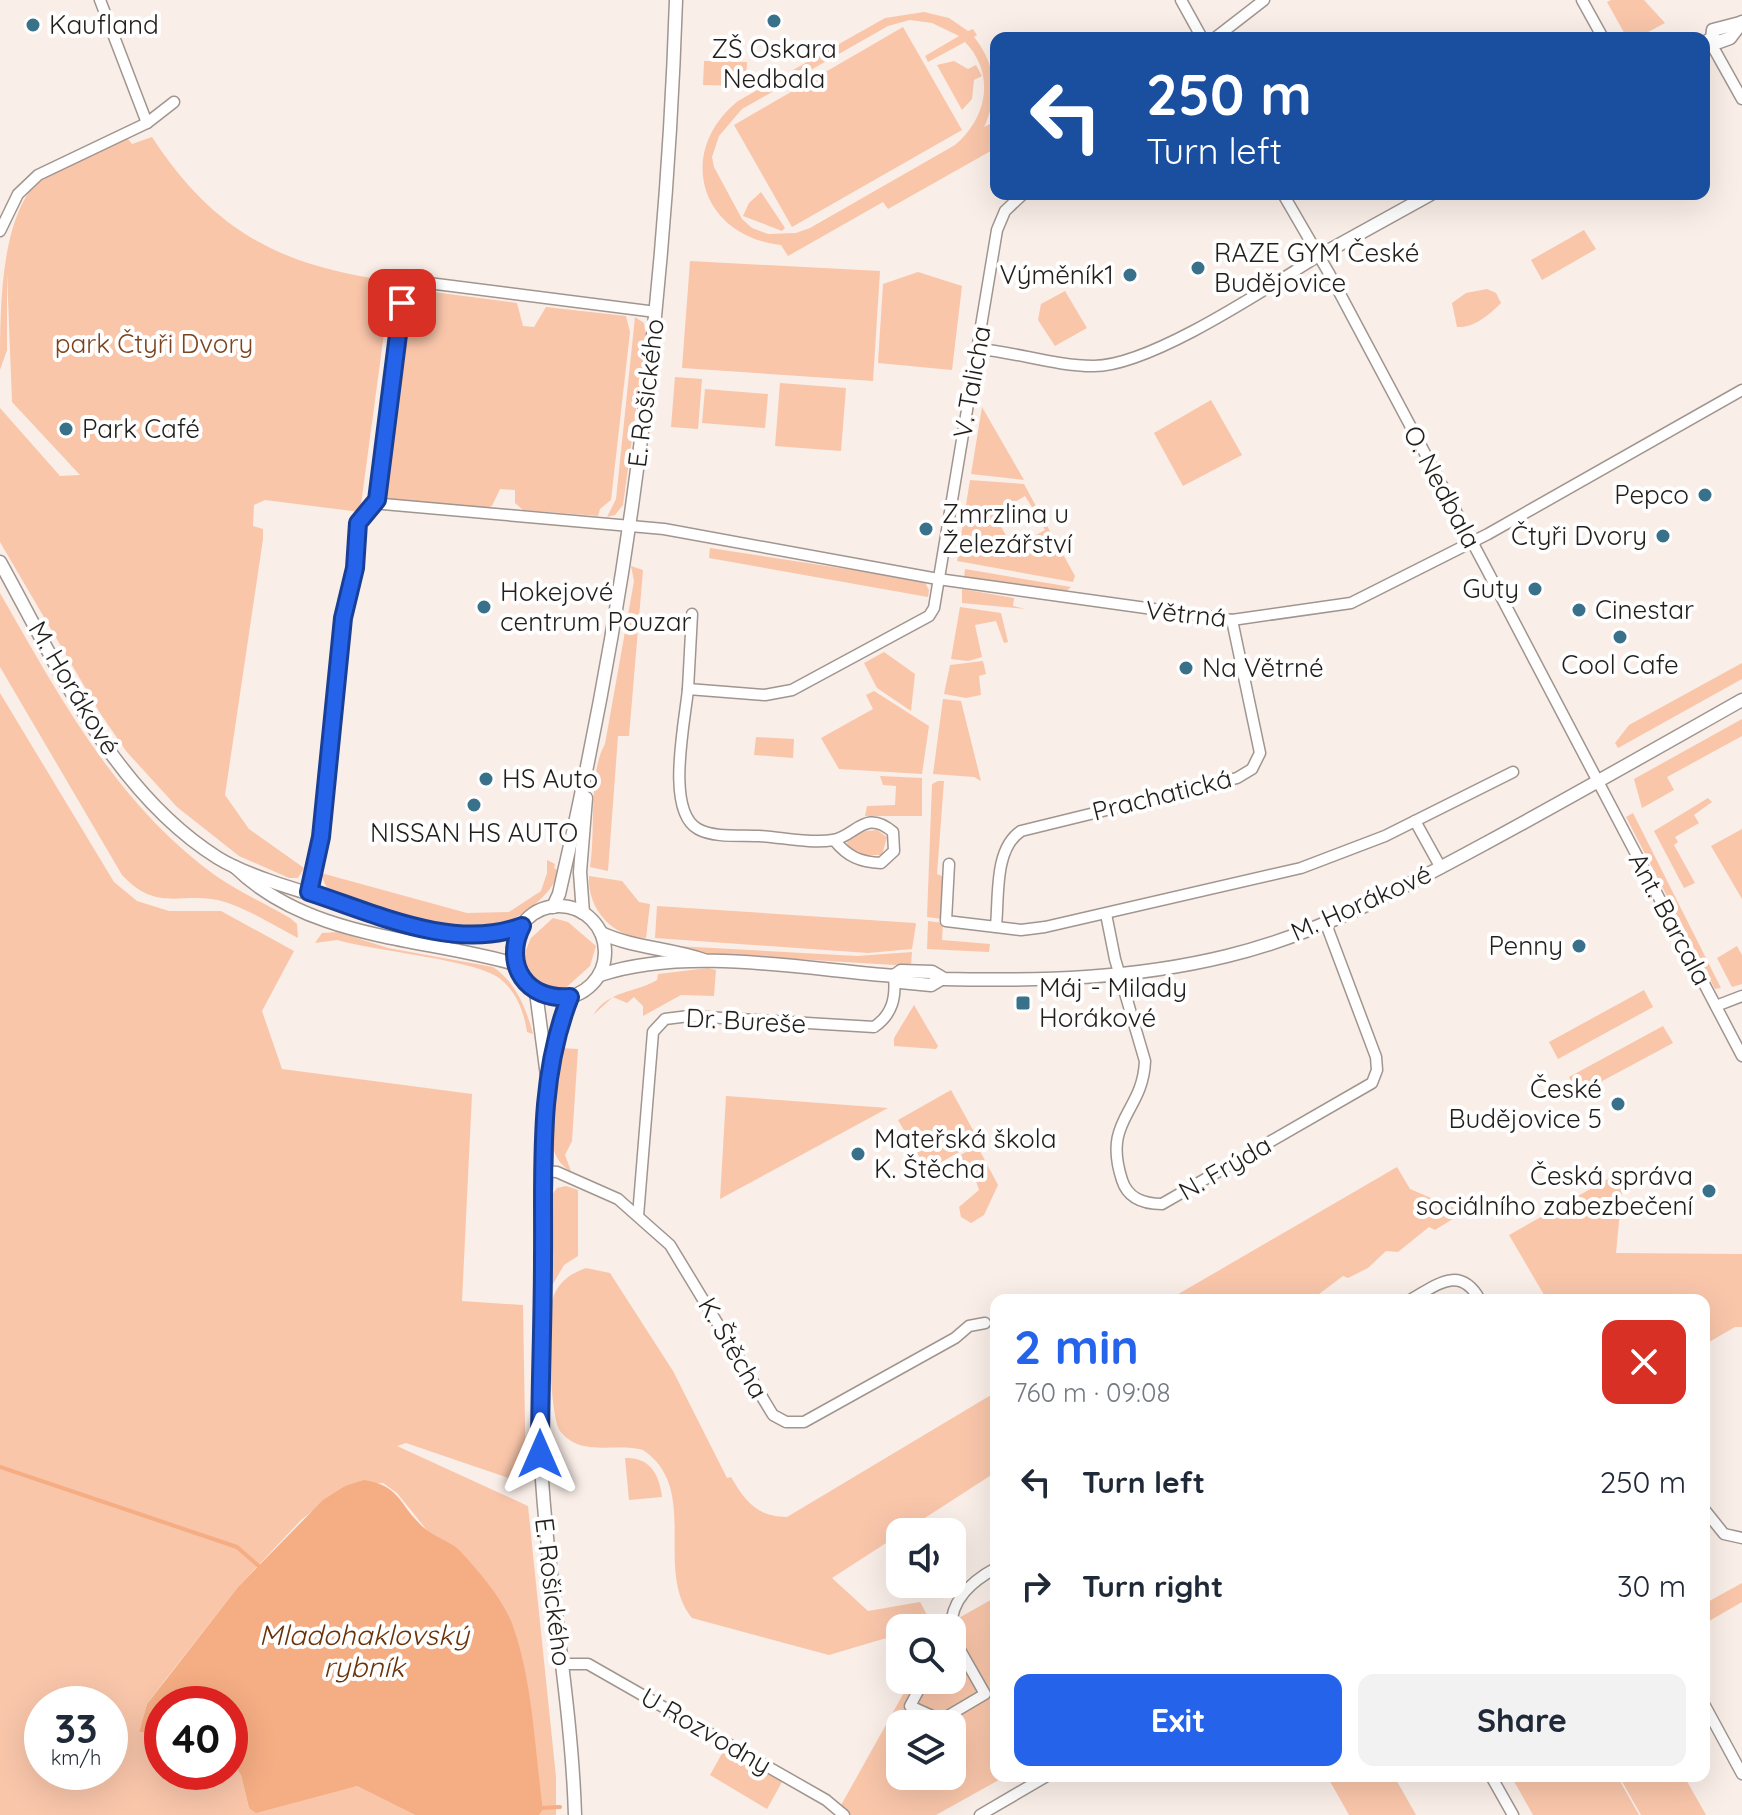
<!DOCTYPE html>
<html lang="en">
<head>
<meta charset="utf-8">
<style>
  body { margin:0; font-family:Quicksand,sans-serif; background:#f2f2f3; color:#1f2937; height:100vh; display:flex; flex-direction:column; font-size:30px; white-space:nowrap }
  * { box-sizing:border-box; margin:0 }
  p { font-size:26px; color:#747a83 }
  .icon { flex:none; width:44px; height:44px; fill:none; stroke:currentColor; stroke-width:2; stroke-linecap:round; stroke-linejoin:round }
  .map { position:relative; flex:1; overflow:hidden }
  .panel { position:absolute; left:990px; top:1294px; width:720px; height:488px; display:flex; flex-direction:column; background:#fff; border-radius:16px; box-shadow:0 8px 32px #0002 }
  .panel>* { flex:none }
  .banner { position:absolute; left:990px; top:32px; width:720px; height:168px; border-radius:16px; box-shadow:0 8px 32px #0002; background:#1a4fa0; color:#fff; overflow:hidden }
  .buttons { position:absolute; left:886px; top:1518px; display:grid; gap:16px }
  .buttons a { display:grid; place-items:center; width:80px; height:80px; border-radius:16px; background:#fff; box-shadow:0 8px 32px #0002; font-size:40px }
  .speed { position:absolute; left:24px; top:1686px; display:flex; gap:16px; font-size:40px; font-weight:700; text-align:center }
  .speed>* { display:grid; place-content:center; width:104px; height:104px; border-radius:50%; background:#fff; box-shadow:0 8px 32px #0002; line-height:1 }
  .speed small { font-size:20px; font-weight:400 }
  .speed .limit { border:12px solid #d22; background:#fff; color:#111 }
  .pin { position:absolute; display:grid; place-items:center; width:68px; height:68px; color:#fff; margin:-34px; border-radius:16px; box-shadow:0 4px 12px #0006 }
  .me { position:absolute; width:88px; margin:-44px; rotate:0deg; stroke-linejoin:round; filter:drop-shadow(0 0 6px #0008) }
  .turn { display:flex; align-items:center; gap:28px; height:168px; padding:0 24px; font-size:36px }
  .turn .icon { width:104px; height:104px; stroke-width:2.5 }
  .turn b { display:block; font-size:56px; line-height:68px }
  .round { display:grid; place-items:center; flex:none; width:84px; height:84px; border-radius:16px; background:#f2f2f3 }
  .head { display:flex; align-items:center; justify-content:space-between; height:136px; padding:0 24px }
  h1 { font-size:48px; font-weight:700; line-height:60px; color:#2563eb }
  .cta { display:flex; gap:16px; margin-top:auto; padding:16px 24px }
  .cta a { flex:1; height:92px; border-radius:16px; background:#2563eb; color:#fff; font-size:32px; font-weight:700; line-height:92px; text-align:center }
  .cta a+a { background:#f2f2f3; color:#1f2937 }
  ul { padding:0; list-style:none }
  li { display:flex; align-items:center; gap:24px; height:104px; padding:0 24px }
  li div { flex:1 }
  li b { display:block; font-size:30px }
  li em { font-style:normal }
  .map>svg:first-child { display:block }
  .green { fill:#f9c6aa; fill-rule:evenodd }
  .water { fill:#f5ad83 }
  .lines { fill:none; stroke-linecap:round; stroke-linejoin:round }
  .stream { stroke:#f5ad83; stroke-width:4 }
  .minor-casing { stroke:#a0958f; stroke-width:13 }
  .tertiary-casing { stroke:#a0958f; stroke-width:15 }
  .minor { stroke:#fff; stroke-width:10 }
  .tertiary { stroke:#fff; stroke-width:12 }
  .route-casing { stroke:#184099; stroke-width:20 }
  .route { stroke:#2563eb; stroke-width:14 }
  .poi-dot { fill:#39718b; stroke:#fff; stroke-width:3 }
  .labels { text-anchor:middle; stroke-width:8; stroke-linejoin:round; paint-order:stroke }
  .poi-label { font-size:26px; fill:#221e1b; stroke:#fff; text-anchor:start }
  .park-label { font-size:26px; fill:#7c431d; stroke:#fff }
  .street-label { font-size:26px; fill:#221e1b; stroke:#fff }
  .water-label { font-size:28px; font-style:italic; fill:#6a330a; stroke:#fff }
</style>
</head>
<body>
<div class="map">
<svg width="1742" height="1815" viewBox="0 0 1742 1815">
  <rect width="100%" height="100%" fill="#faeee8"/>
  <g class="green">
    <polygon points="1611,0 1644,0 1665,23 1637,38 1627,38 1607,2"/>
    <path d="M924,12L949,18L968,31L973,29L977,35L974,37C996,64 999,95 984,127L996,121V138L991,141L996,148L888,209L883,202L788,256L781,245C700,236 675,152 738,101L885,18ZM910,20L932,23L959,36L925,56L928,62L965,42C996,74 987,118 955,145L810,228L796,233L768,234L752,228L742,219L714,167L712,157L719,136L742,109L888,26Z"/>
    <polygon points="903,27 962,130 792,227 734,125"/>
    <polygon points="704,61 747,62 746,86 703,85"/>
    <polygon points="954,61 968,69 976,65 982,76 974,80 972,99 962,110 937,65"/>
    <path d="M152,137C214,232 281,266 391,281L360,512L265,500L254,505L253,526L263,529V539L225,795L249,829L304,868L298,878H289L239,856L177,807L126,751L100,713L0,542V408L60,476L80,475L12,402L7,273V350L0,370C0,312 0,234 30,190C49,170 102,149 128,139L132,144Z"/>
    <polygon points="761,192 785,228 782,231 743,216 749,203"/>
    <polygon points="1584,230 1596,249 1542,280 1531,260"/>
    <polygon points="690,261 880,271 873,381 682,368"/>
    <polygon points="918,272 962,286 952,370 878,363 883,284"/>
    <path d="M1487,289L1496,293L1501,303C1489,315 1474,328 1457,327L1452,303L1466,293Z"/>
    <polygon points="418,290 517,303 523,326 534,327 546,307 626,316 630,332 611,500 600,509 598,516 523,510 515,503 515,490 500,489 492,506 484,509 392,501 386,498 381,485 408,303"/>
    <polygon points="1065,291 1087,328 1055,346 1038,320 1041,304"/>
    <polygon points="635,317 644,323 646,337 623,505 615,515 607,517 616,499"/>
    <polygon points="675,377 702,379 698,429 671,427"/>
    <polygon points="780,383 846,388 841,451 775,446"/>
    <polygon points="705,389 768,394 765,428 702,423"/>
    <polygon points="1211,400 1242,455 1183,486 1154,433"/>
    <polygon points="982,407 1024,480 971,474"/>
    <polygon points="970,480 1024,484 1038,510 1035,512 1025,496 994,514 1013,548 1045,530 1038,517 1041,515 1075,576 1073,582 957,561"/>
    <polygon points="710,548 924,581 929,590 928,597 709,558"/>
    <path d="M631,566L643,570L629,736H618L608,871L590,867C596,831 588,773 605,744L634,581Z"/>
    <polygon points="965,569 1071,587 1064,593 964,577"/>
    <polygon points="962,589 1014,598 1013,606 1026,609 962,603"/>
    <path d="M0,593C59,696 117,805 216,876C239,892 266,904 290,918L297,924L298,938C275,926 250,910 225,902C184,889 159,915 122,875L0,667Z"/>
    <polygon points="960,607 1001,613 1008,642 1004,643 996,621 975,625 982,657 968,661 951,659"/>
    <polygon points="884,652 915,674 911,711 877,688 864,663"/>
    <polygon points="983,661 986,674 979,676 981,695 966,698 944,694 950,665"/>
    <polygon points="1742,663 1742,679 1618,748 1615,743 1629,725"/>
    <polygon points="874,691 929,726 922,774 839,769 821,738 873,709 866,695"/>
    <path d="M0,693L114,882L137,901L169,911H221L294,951L262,1011L282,1069L472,1094L462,1301L523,1305L526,1484L406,1443L397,1446L528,1506L556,1777V1815H539L543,1810L524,1675L514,1629L505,1610L463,1554L430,1534L397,1493L383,1483L345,1486L301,1520L238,1587L165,1680L147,1704L139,1732L162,1735V1772H230V1758L241,1775L249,1808L357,1786L415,1815H0ZM42,1704H110V1772H42Z"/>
    <polygon points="943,699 961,701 981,781 974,777 933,774"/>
    <polygon points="1742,719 1742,736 1667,777 1674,790 1642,808 1634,779"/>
    <polygon points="756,737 794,739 793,758 754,755"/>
    <polygon points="880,776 922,778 922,816 865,816 867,806 895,805 896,786 883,785"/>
    <polygon points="938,781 944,781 937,874 944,877 942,919 927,917 932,784"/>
    <polygon points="1708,798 1712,802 1694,815 1699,823 1675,837 1678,842 1674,845 1695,883 1684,888 1654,831"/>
    <polygon points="1633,813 1721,988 1715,989 1626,817"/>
    <polygon points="1742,829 1742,899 1711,846"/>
    <polygon points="877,830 887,837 882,855 864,855 848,847 846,839 857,832"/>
    <path d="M547,860L555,864L554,868L559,871C552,897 515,923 490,927C458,932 362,909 333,893C326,889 323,880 321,873L467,913L509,912L541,891L547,873Z"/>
    <path d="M589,876L622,881L639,902L650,904L646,938C614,938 587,910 589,876Z"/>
    <polygon points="657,906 915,923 916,924 912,949 868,953 655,938"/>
    <polygon points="553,918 568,922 596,946 590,966 560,993 543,987 521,962 531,938"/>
    <polygon points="928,921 943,923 942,940 990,944 989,952 927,949"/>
    <path d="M338,932L388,948L493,967C515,981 527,1010 533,1034L527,1032C524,1011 516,991 499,978C476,960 374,951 337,940L315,943L322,933Z"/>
    <polygon points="676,946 857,956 912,952 911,966 711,954"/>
    <polygon points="1737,946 1742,955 1742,984 1732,987 1717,958"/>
    <path d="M708,968L716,970L714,996L681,995L643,1016V1006L634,997L627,1003L613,997L593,1015C609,990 635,993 657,980L658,974Z"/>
    <polygon points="1644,990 1653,1007 1558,1059 1549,1042"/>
    <polygon points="914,1005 938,1046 936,1049 894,1046 894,1038"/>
    <polygon points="1663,1026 1673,1043 1578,1094 1569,1077"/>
    <path d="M561,1048L578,1049L572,1141L565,1155L571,1171C535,1153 557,1081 561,1048Z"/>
    <polygon points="951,1090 979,1141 927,1170 898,1120"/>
    <polygon points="726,1096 888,1108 720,1199"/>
    <polygon points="973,1148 980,1151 998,1185 984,1215 971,1223 961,1217 959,1207 979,1190 976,1181 964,1175 957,1157"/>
    <polygon points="1397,1167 1410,1189 1464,1212 1435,1230 1429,1227 1398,1252 1386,1251 1368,1268 1348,1278 1343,1276 1311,1300 1168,1300"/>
    <polygon points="1624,1170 1616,1253 1742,1254 1742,1327 1735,1327 1704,1345 1704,1300 1547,1300 1509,1235"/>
    <polygon points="566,1186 578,1190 578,1256 564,1265 547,1294 551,1196 557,1188"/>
    <path d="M586,1268L610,1273L673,1371L727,1478L731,1477C745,1501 757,1517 787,1517L996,1392V1472L832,1578L868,1611L920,1602L932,1624L900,1628V1634L829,1655L692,1618C653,1570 701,1489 643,1450C616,1442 581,1458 560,1431C550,1417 547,1320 552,1301C557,1283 569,1274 586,1268Z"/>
    <path d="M625,1458C650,1457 659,1474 662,1497L629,1500Z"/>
    <polygon points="1742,1583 1742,1602 1704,1624 1704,1604"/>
    <path d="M996,1597V1776H1006L936,1815H851L840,1807L911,1680H952V1628H941ZM900,1724H952V1776H900Z"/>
    <polygon points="725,1748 782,1782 767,1809 710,1775"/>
    <polygon points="1327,1776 1394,1776 1416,1815 1349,1815"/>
    <polygon points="1511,1776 1617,1776 1639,1815 1533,1815"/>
    <polygon points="1619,1776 1684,1776 1706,1815 1641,1815"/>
  </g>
  <path class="water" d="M364,1480C401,1486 398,1504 423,1527C435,1538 452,1541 463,1554C481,1574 506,1603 514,1629C533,1685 535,1751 543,1810L539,1815H415L357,1786L256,1813L249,1808L241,1775L230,1758V1704H162V1735L139,1732L147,1704L238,1587L323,1500L345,1486Z"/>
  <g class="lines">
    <g class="stream">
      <polyline points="0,1467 237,1547 261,1568"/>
      <polyline points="541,1808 560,1807"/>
    </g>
    <defs>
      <g id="minor">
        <polyline points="100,0 147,123"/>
        <polyline points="1181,0 1202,38"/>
        <polyline points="1582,0 1603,38"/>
        <polyline points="1215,38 1264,0"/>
        <polyline points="1709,40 1742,99"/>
        <polyline points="1283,194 1330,275 1486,568 1742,1056"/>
        <polyline points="0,231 18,194 38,175 147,123 174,102"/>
        <polyline points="405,280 656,312"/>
        <path d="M978,349C1016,352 1055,366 1093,366C1149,367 1267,288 1317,257"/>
        <polyline points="377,500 383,504 664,529 938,579 1232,620 1351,603 1488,534 1742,390"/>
        <polyline points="377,500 405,276"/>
        <polyline points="688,689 692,614"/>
        <polyline points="1415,821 1441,868"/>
        <path d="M834,840C848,857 860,862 881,863L894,851L893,832C865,808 856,836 833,840C811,844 781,837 759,836C741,835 714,838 698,829C665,811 685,722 688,689L765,695L792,690L929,616L934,608L997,230L1005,211L1023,194"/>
        <polyline points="949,864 946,921 1021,930 1045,927 1301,868 1385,836 1513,772"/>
        <polyline points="309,892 321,837 343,618 355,568 358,523 377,500"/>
        <path d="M1106,914L1115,959L1145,1061C1143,1113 1102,1119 1122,1180C1128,1199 1144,1204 1162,1204L1372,1083L1377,1070L1376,1057L1326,924"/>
        <path d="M996,926C999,896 994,849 1021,831L1237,778L1252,769L1260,753L1232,620"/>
        <polyline points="1716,1006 1742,996"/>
        <polyline points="543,1171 557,1172 618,1199 670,1245 773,1415 786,1422 804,1422 955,1338 969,1326 985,1323"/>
        <path d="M638,1216L653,1032L665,1019L689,1016L874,1027C893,1014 896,997 894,976"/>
        <path d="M1410,1300C1437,1285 1460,1264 1480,1300"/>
        <polyline points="1704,1509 1724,1534 1742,1538"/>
        <path d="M951,1628C951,1599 972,1581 996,1568"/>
        <polyline points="562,1664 588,1664 826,1800 844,1815"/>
        <polyline points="924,1680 910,1706 941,1720 985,1694 952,1636"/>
        <polyline points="1704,1704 1742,1774"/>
        <polyline points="1491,1776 1513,1815"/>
        <polyline points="980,1815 1047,1776"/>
      </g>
      <g id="tertiary">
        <polyline points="1712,38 1719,42 1730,38 1742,22"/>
        <polyline points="1704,43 1712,38 1713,30 1740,23"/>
        <polyline points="1317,257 1431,194"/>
        <path d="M0,562C58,667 113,792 218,858C254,880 320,896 362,910C412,926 470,946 522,926"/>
        <path d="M235,867C310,940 421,937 515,964"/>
        <circle cx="559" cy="952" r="46"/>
        <path d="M553,907L559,894C628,601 666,300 676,0"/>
        <polyline points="583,913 580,872 586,798"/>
        <path d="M601,933C634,948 669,948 704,960"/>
        <path d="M600,975C687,946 803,969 894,976L901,971L932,972L944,979C1040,981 1133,979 1227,956C1319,934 1405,887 1488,842C1573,796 1657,748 1742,700"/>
        <polyline points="896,976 900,982 931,985 941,979"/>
        <polyline points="536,992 547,1076"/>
        <path d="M570,997L561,1019L548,1080L540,1440C544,1565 571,1689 575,1815"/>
      </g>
    </defs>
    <use href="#minor" class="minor-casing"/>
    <use href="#tertiary" class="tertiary-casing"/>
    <use href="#minor" class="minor"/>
    <use href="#tertiary" class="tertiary"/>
  </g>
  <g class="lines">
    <defs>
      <path id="route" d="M402,303L377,500L358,523L355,568L343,618L321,837L309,892C374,913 454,952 522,926C502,965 527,1001 570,997C537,1079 544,1171 543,1258C543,1323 540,1388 540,1454"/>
    </defs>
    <use href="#route" class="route-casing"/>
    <use href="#route" class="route"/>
  </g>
  <g class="poi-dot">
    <circle cx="774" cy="21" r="8"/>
    <circle cx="33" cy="25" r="8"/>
    <circle cx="1198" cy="268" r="8"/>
    <circle cx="1130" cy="275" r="8"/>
    <circle cx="66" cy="429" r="8"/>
    <circle cx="1705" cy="495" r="8"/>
    <circle cx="926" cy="529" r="8"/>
    <circle cx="1663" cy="536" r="8"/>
    <circle cx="1535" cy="589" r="8"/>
    <circle cx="484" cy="607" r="8"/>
    <circle cx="1579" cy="610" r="8"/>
    <circle cx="1620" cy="637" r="8"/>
    <circle cx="1186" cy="668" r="8"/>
    <circle cx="486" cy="779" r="8"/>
    <circle cx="474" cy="805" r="8"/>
    <circle cx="1579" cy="946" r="8"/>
    <rect x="1015" y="995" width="16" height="16" rx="4"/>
    <circle cx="1618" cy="1104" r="8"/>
    <circle cx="858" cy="1154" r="8"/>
    <circle cx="1709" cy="1191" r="8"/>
  </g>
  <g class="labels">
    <g class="poi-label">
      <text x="49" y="34">Kaufland</text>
      <text x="774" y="58" text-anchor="middle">ZŠ Oskara<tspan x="774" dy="30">Nedbala</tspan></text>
      <text x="1214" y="262">RAZE GYM České<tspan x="1214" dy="30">Budějovice</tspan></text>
      <text x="1114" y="284" text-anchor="end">Výměník1</text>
      <text x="82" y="438">Park Café</text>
      <text x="1689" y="504" text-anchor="end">Pepco</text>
      <text x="942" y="523">Zmrzlina u<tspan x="942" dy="30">Železářství</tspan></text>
      <text x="1647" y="545" text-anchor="end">Čtyři Dvory</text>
      <text x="1519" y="598" text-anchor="end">Guty</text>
      <text x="500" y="601">Hokejové<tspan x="500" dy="30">centrum Pouzar</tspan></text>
      <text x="1595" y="619">Cinestar</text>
      <text x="1620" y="674" text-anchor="middle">Cool Cafe</text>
      <text x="1202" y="677">Na Větrné</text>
      <text x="502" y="788">HS Auto</text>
      <text x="474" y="842" text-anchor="middle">NISSAN HS AUTO</text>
      <text x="1563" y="955" text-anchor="end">Penny</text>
      <text x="1039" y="997">Máj - Milady<tspan x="1039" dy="30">Horákové</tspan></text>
      <text x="1602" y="1098" text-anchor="end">České<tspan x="1602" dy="30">Budějovice 5</tspan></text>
      <text x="874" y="1148">Mateřská škola<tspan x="874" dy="30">K. Štěcha</tspan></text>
      <text x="1693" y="1185" text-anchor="end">Česká správa<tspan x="1693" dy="30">sociálního zabezbečení</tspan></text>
    </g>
    <g class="park-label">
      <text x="154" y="353">park Čtyři Dvory</text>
    </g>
    <g class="street-label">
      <text transform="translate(972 382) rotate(-80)" y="9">V. Talicha</text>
      <text transform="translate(646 393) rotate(-83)" y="9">E. Rošického</text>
      <text transform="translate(1442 487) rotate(62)" y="9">O. Nedbala</text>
      <text transform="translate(1186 614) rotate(6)" y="9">Větrná</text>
      <text transform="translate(74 688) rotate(59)" y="9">M. Horákové</text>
      <text transform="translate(1162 795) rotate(-14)" y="9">Prachatická</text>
      <text transform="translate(1361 903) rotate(-24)" y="9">M. Horákové</text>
      <text transform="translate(1670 919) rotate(62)" y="9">Ant. Barcala</text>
      <text transform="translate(746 1021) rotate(3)" y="9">Dr. Bureše</text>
      <text transform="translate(1225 1168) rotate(-30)" y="9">N. Frýda</text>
      <text transform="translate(733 1348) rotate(60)" y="9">K. Štěcha</text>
      <text transform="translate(553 1592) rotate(83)" y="9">E. Rošického</text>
      <text transform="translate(706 1731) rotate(30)" y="9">U Rozvodny</text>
    </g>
    <g class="water-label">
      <text x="364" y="1645">Mladohaklovský<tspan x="364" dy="32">rybník</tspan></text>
    </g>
  </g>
</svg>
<div class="buttons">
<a><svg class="icon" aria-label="sound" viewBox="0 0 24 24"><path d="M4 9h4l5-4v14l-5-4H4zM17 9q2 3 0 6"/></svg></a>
<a><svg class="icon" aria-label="search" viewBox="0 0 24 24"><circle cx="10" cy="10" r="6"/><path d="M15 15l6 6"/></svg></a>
<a><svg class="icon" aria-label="layers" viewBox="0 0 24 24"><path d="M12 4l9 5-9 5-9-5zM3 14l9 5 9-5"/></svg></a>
</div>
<div class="speed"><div>33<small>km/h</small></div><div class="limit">40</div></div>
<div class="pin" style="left:402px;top:303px;background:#d93025"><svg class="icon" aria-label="arrive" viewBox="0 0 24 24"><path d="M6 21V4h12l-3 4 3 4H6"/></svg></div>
<svg class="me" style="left:540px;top:1454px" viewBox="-20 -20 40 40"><path d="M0-17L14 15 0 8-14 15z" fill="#2563eb" stroke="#fff" stroke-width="4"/></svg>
<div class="banner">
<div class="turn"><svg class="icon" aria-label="left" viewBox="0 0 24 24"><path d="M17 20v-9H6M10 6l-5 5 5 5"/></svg><div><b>250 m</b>Turn left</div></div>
</div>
<section class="panel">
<div class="head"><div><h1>2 min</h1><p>760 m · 09:08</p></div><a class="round" style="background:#d93025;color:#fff"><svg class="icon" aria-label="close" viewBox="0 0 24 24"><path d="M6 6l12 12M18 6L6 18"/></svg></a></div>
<ul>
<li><svg class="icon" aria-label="left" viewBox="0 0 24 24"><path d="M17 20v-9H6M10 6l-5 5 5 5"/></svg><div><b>Turn left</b></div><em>250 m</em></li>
<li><svg class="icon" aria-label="right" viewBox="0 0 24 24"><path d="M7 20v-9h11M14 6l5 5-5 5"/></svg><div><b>Turn right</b></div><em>30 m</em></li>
</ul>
<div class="cta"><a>Exit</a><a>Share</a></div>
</section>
</div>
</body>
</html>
